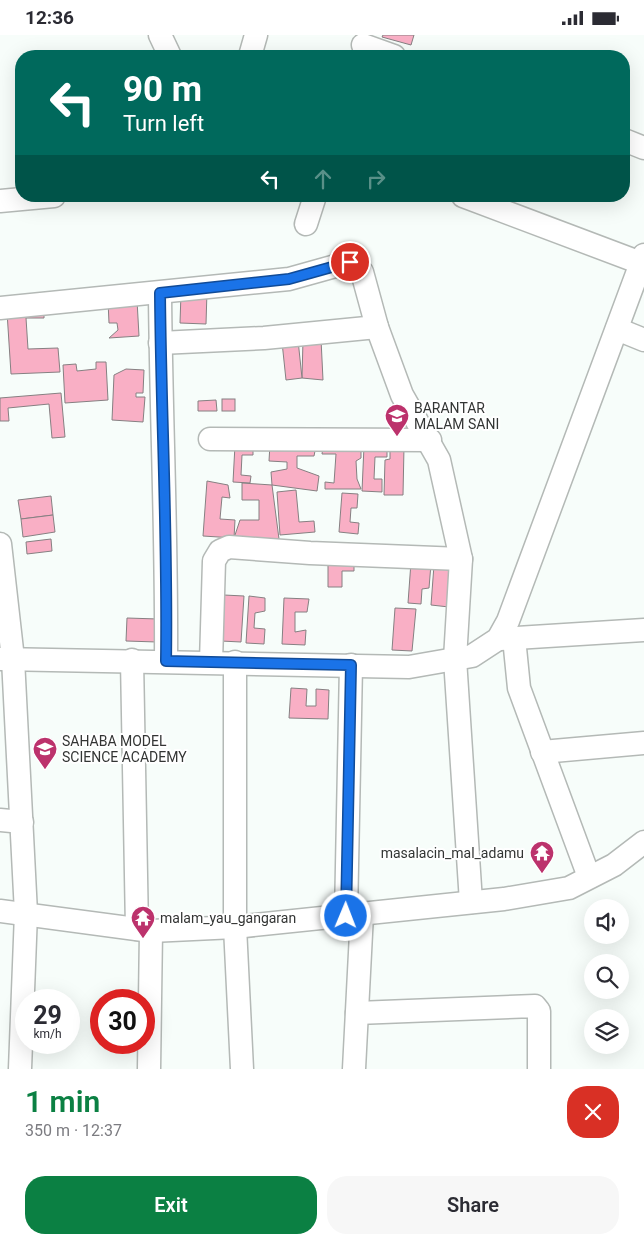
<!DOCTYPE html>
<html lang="en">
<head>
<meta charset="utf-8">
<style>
  body { margin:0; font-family:Roboto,sans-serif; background:#f7f7f7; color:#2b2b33; height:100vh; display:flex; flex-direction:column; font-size:19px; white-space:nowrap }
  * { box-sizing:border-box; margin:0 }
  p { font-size:16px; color:#7c7c81 }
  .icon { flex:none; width:28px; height:28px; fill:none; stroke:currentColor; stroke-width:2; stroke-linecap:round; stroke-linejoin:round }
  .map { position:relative; height:1034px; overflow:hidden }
  .side { display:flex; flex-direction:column; background:#fff; flex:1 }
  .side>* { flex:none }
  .hud { position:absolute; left:15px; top:15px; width:615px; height:152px; border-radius:20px; box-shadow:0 5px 20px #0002; background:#00695c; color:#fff; overflow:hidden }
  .fabs { position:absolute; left:584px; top:864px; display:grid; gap:10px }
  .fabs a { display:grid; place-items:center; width:45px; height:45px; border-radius:50%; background:#fff; box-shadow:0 5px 20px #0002; font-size:25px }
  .speed { position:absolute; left:15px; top:954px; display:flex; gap:10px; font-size:25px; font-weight:700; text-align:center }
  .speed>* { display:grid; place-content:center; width:65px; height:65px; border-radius:50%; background:#fff; box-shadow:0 5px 20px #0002; line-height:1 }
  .speed small { font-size:12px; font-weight:400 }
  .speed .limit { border:8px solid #d22; background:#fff; color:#111 }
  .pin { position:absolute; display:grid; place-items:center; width:42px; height:42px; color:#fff; margin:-21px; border:2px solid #fff; border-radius:50%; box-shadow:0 1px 5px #0007 }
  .me { position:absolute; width:55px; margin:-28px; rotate:1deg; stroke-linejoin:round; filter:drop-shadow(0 0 4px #0008) }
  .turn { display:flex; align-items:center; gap:18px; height:105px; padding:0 25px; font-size:22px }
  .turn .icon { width:65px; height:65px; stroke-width:2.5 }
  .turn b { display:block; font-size:35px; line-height:42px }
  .lanes { display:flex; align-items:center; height:48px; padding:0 25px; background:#0003; justify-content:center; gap:25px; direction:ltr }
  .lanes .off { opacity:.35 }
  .round { display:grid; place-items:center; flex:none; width:52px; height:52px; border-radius:20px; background:#f7f7f7 }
  .overview { display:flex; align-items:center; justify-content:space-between; height:85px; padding:0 25px }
  h1 { font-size:30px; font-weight:600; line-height:38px; color:#0b8043 }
  .button { display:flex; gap:10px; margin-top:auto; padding:10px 25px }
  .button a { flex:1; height:58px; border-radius:20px; background:#0b8043; color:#fff; font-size:20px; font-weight:600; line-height:58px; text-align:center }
  .button a+a { background:#f7f7f7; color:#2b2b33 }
  .status { display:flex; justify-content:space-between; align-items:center; height:35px; padding:0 25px; background:#fff; direction:ltr }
  .status svg { height:14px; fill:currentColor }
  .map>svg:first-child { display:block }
  .building { fill:#f9afc5; stroke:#868082 }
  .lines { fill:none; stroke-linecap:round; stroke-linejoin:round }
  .street-casing { stroke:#b4b9b6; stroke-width:25 }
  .street { stroke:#fff; stroke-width:22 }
  .route-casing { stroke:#114b97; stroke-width:12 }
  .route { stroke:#1a73e8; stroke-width:9 }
  .labels { text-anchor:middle; stroke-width:4; stroke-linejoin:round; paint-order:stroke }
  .poi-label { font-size:14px; fill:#333534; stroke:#fff; text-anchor:start }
</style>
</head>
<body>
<div class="status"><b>12:36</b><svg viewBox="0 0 49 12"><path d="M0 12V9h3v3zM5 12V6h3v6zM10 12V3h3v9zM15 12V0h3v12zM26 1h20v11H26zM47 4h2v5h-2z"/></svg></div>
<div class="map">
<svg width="644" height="1034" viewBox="0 0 644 1034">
  <rect width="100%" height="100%" fill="#f7fdfa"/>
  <g class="building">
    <polygon points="383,0 414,0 411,10 382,2"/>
    <polygon points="207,256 206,289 180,288 181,258"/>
    <polygon points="137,265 139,301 109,303 118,295 117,288 109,288 108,266"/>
    <polygon points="44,276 44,283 26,283 28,314 58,313 60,337 11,339 7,277"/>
    <polygon points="321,304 323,345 302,343 303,305"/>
    <polygon points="298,305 302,343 286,345 282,307"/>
    <polygon points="96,327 106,327 108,365 65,368 63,330 76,329 77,336 96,334"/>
    <polygon points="126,334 144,335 143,358 136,358 136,362 145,362 143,387 112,385 114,340"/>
    <polygon points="61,358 65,402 52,403 49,369 8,373 9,386 0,386 0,363"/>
    <rect x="222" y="364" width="13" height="12"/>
    <polygon points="216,365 217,376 198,376 198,366"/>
    <polygon points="270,409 316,411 314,421 297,421 297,433 319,441 317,456 272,450 271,437 287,434 287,427 269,426"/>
    <polygon points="235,410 253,411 253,420 242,420 241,440 251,441 250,448 233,447"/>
    <polygon points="364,411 387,412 387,422 375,422 374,444 382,444 382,457 362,456"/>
    <polygon points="323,412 361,415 361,423 356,426 357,444 361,454 325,454 325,447 334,448 336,419 322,419"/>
    <polygon points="390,412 404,412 403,460 384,460 385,425 390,424"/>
    <polygon points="207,446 228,450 230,463 222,462 220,484 235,485 234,503 203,501"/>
    <polygon points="242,448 272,450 279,504 234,503 240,485 259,485 259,465 242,465"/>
    <polygon points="296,455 299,487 314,486 315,497 280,500 277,457"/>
    <polygon points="342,458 358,459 357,473 351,473 350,487 359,488 358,499 339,497"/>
    <polygon points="51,461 53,480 21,484 18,465"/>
    <polygon points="53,480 55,497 23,502 21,484"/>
    <polygon points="51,504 52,516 27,519 26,507"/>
    <polygon points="354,522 354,536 342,536 342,552 328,552 328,530"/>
    <polygon points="411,527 431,529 429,553 422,554 421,569 408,568"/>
    <polygon points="434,530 452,531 449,572 431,570"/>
    <polygon points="224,560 244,561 241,607 221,606"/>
    <polygon points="249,561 265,563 265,576 255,578 254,593 265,594 264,609 246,608"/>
    <polygon points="284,563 309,564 307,577 295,577 295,597 306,595 305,610 282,609"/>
    <polygon points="395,573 416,574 412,616 392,615"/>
    <polygon points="127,583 158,584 157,607 126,606"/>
    <polygon points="291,653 307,654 306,671 316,671 316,654 329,655 328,684 289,683"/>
  </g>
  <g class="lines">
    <defs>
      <g id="street">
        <polyline points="160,0 170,21"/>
        <polyline points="363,10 394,21"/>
        <polyline points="250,21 256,0"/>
        <polyline points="624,105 644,113"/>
        <polyline points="463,161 641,228"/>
        <polyline points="0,166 54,161"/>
        <polyline points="306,189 315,161"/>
        <polyline points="362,237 377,292 402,360 439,425 461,524 455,624 471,867"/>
        <path d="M160,258C161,381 167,503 166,626"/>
        <polyline points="0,273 289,244 350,227"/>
        <polyline points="617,294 644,305"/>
        <polyline points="160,308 264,303 377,292"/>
        <polyline points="210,404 430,405"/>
        <polyline points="0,509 13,624 26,878 20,1034"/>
        <polyline points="514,603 519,653 589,842"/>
        <polyline points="500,604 644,595"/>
        <polyline points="0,624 409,632 472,621 498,604 508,586 644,220"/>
        <polyline points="132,625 137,894"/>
        <polyline points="211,627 214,526 220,516 229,512 310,518 461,524"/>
        <polyline points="235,627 235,892 242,1034"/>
        <polyline points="542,717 644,708"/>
        <polyline points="0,785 22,787"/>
        <polyline points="0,876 151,896 235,892 504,864 569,853 614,830 644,807"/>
        <polyline points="346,881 351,630"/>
        <polyline points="357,978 535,971 539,976 539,1034"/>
        <polyline points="149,1034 151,896"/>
        <polyline points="354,1034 362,879"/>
      </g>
    </defs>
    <use href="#street" class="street-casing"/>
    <use href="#street" class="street"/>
  </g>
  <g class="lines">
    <defs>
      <path id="route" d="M346,881L351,630L166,626C168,503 161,381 160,258L289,244L350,227"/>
    </defs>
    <use href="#route" class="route-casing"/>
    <use href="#route" class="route"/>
  </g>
  <defs>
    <symbol id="school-pin" viewBox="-11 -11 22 30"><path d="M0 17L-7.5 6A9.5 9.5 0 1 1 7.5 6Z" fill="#bc326c" stroke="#fff"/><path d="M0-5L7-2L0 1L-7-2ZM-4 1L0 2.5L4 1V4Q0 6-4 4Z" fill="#fff"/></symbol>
    <symbol id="temple-pin" viewBox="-11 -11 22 30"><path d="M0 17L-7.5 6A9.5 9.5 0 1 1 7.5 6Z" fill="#bc326c" stroke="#fff"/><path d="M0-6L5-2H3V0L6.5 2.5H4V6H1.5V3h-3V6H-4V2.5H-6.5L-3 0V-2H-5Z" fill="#fff"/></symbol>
  </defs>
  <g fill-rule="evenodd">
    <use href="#school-pin" x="383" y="367" width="28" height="38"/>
    <use href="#school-pin" x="31" y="700" width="28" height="38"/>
    <use href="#temple-pin" x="528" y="804" width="28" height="38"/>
    <use href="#temple-pin" x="129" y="869" width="28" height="38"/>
  </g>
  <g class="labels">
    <g class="poi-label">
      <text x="414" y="378">BARANTAR<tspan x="414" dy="16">MALAM SANI</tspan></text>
      <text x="62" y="711">SAHABA MODEL<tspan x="62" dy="16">SCIENCE ACADEMY</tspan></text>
      <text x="524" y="823" text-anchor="end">masalacin_mal_adamu</text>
      <text x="160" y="888">malam_yau_gangaran</text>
    </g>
  </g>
</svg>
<div class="fabs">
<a><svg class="icon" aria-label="sound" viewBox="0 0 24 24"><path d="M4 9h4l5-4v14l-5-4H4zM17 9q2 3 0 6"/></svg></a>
<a><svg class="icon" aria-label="search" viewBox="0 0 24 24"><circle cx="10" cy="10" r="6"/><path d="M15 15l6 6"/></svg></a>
<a><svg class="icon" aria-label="layers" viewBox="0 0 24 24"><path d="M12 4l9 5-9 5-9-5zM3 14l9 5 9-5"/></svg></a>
</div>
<div class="speed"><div>29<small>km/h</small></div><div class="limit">30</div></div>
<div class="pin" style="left:350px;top:227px;background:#d93025"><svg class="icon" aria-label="arrive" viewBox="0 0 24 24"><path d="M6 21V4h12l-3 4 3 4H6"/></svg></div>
<svg class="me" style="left:346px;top:881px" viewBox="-20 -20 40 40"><circle r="17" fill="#1a73e8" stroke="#fff" stroke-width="3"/><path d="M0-11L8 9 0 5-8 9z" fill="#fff"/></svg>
<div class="hud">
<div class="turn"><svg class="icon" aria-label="left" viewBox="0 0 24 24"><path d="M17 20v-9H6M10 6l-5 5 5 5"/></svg><div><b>90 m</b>Turn left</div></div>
<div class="lanes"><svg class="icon" aria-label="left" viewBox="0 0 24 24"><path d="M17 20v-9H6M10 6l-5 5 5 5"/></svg><svg class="icon off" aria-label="ahead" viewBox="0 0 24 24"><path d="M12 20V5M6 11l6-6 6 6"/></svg><svg class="icon off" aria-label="right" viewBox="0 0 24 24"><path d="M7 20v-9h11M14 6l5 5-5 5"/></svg></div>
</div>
</div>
<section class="side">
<div class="overview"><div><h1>1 min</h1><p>350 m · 12:37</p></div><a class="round" style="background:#d93025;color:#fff"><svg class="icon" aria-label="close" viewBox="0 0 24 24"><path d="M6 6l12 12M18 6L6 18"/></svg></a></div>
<div class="button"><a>Exit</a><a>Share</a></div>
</section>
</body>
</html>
